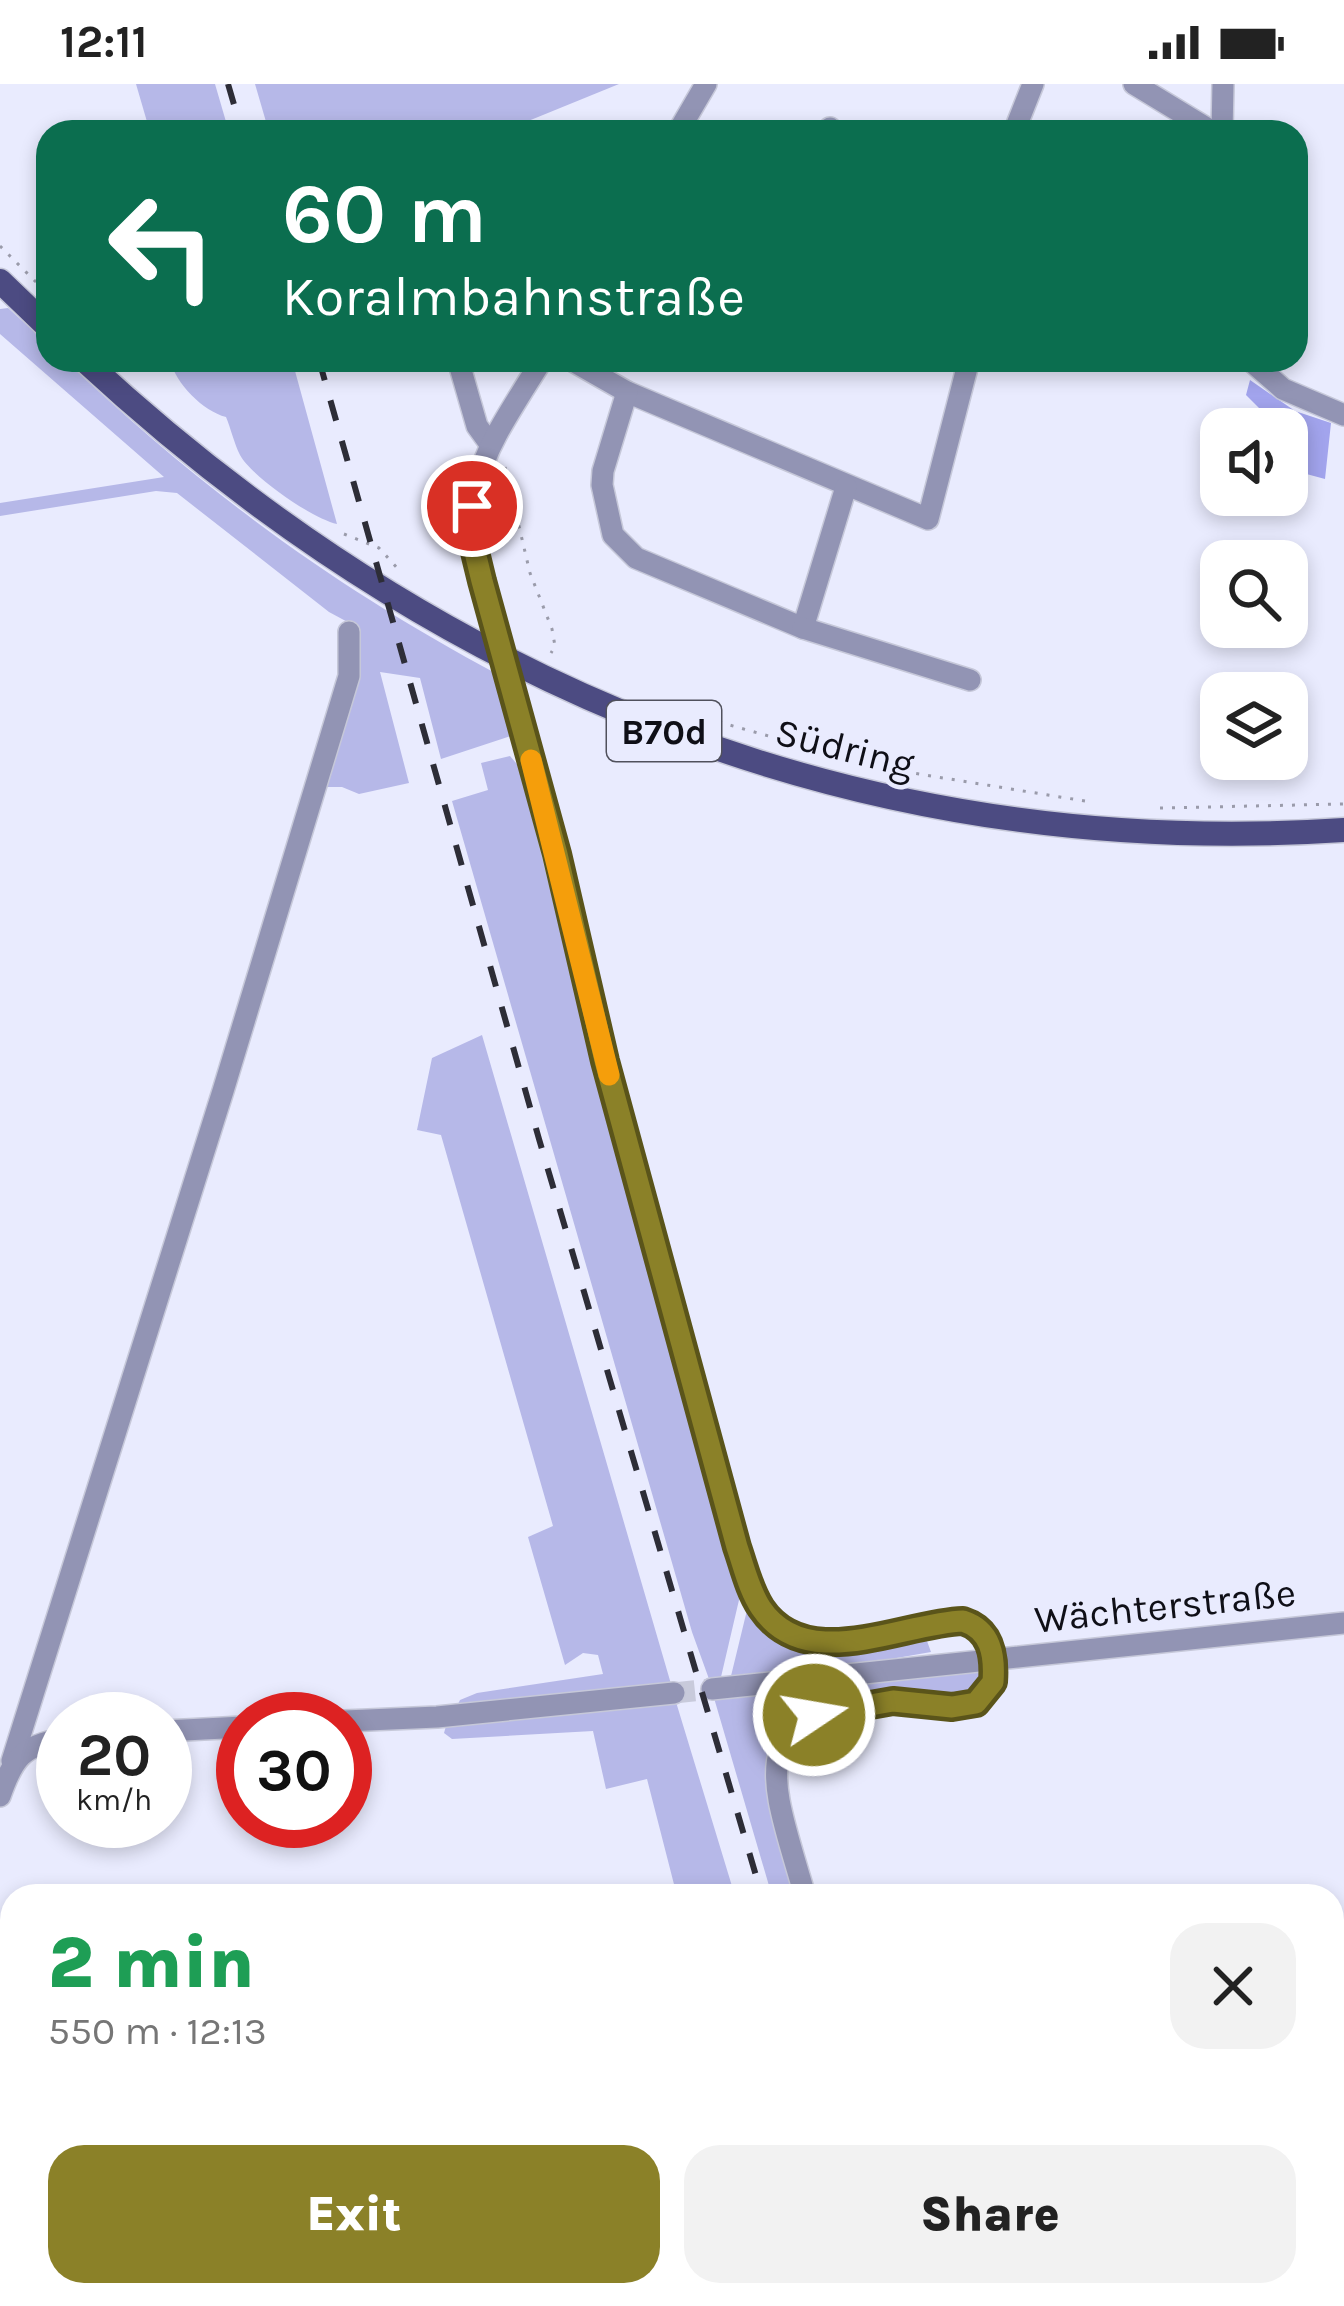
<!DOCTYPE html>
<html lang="en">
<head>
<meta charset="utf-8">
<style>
  body { margin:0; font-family:Karla,sans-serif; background:#f2f2f2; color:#222; height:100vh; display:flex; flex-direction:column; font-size:45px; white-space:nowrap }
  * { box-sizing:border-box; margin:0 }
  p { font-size:39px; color:#767676 }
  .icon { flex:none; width:66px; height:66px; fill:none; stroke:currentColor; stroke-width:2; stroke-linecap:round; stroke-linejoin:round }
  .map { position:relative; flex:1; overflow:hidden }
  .panel { position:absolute; left:0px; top:1800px; width:1344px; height:423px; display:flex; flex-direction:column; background:#fff; border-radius:36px 36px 0 0; box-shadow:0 6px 18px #0003 }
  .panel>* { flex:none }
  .banner { position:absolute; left:36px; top:36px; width:1272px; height:252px; border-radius:36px; box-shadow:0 6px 18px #0003; background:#0b6e4f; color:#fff; overflow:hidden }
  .fabs { position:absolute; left:1200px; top:324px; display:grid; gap:24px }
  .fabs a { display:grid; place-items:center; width:108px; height:108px; border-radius:24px; background:#fff; box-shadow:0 6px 18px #0003; font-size:60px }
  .speed { position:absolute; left:36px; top:1608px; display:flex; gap:24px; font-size:60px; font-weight:700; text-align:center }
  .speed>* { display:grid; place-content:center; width:156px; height:156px; border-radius:50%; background:#fff; box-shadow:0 6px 18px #0003; line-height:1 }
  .speed small { font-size:30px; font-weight:400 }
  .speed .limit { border:18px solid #d22; background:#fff; color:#111 }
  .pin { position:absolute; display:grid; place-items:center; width:102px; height:102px; color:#fff; margin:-51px; border:6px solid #fff; border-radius:50%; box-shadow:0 3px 12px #0007 }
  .me { position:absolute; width:132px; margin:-66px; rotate:78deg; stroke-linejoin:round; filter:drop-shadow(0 0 9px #0008) }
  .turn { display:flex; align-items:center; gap:42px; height:252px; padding:0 48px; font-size:54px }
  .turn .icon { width:156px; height:156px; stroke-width:2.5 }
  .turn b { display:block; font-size:84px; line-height:102px }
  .round { display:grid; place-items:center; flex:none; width:126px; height:126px; border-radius:36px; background:#f2f2f2 }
  .overview { display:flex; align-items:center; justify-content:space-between; height:204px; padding:0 48px }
  h1 { font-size:72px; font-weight:800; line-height:90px; color:#1e9e55 }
  .primary-button { display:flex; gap:24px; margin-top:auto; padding:24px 48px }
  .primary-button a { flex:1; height:138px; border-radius:36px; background:#8b8128; color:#fff; font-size:48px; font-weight:800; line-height:138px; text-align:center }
  .primary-button a+a { background:#f2f2f2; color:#222 }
  .status { display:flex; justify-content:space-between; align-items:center; height:84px; padding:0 60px; background:#fff; direction:ltr }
  .status svg { height:33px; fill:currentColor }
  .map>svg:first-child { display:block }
  .green { fill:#b6b8e8 }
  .forest { fill:#a2a4ed }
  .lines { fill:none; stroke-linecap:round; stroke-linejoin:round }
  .minor-tunnel { stroke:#c8cadb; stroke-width:21; stroke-dasharray:21 10; stroke-linecap:butt }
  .minor-casing { stroke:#c6c8d9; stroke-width:24 }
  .major-casing { stroke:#c6c8d9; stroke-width:27 }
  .path { stroke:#9a9baa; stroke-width:3; stroke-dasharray:3 9; stroke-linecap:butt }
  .minor { stroke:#9294b4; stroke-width:21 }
  .major { stroke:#4c4b82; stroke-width:24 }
  .rail { stroke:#2d2d37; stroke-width:6; stroke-dasharray:21 21; stroke-linecap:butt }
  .minor-bridge-casing { stroke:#c6c8d9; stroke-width:24; stroke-linecap:butt }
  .minor-bridge { stroke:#9294b4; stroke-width:21 }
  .route-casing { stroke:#5a541a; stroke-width:30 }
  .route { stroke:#8b8128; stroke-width:21 }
  .slow { stroke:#f59e0b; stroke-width:21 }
  .labels { text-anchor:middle; stroke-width:9; stroke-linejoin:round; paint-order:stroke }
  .shield { fill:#e9ebfe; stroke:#50515c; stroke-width:3 }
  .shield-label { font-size:36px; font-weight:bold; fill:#0f0f17 }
  .street-label { font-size:39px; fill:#0f0f17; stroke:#e9ebfe }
</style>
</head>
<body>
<div class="status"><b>12:11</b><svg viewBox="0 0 49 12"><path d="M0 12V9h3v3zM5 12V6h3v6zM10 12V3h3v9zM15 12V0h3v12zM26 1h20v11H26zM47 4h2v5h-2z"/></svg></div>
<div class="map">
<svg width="1344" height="2222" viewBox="0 0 1344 2222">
  <rect width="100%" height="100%" fill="#e9ebfe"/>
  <g class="green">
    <polygon points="136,0 215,0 229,48 150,48"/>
    <polygon points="255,0 619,0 501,48 269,48"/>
    <path d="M8,224L48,260V276H65C201,405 333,502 499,591L511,652L441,675L420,594L380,588L409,699L359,710L342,703H321L358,583L361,565L355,542L329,528L177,409L156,407L0,432V419L164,393L0,250V225Z"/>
    <path d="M170,276H292L337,440C313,435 252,393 240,371C234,359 231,345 226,333C203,327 176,300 170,276Z"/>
    <polygon points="510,672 528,693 739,1498 739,1516 721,1593 709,1595 692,1548 452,717 488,706 481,679"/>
    <polygon points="482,951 671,1600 457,1622 460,1616 477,1609 603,1590 598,1571 583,1569 565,1581 528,1453 553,1442 441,1051 417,1046 432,974"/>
    <polygon points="748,1522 769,1546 901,1558 906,1561 927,1557 931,1568 868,1579 731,1592"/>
    <polygon points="977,1587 984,1594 976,1613 920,1611 779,1648 769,1670 799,1812 772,1812 714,1614"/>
    <polygon points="676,1618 735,1812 677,1812 647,1695 606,1705 593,1647 452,1655 444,1649 446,1642"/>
  </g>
  <polygon class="forest" points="1250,296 1295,327 1331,339 1325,395 1299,388 1287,345 1280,345 1246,311"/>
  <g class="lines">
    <polyline class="minor-tunnel" points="674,1609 712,1605"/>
    <defs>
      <g id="minor">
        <polyline points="1134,0 1213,48"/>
        <polyline points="678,48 706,0"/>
        <polyline points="828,48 830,44"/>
        <polyline points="1014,48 1033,0"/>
        <polyline points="1222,48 1223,0"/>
        <polyline points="458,276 477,342 490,360"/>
        <polyline points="571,276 627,308 928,435 969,276"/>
        <polyline points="1250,276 1283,305 1344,331"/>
        <polyline points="627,308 603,387 602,401 613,451 636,474 803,544 846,403"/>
        <path d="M493,534C457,404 472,387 542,276"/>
        <polyline points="803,544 970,596"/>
        <path d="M519,632L605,977L737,1463C744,1483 748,1506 761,1524C806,1591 902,1539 963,1537C991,1545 995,1571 993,1598L976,1620C947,1627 920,1615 892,1617C734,1624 774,1702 805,1812"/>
        <polyline points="712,1605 1344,1539"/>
        <polyline points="345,1637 437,1633 674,1609"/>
        <polyline points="165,1647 243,1643"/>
        <polyline points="12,1677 223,1007 349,592 349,548"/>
        <path d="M0,1712C13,1675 22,1661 63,1655"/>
        <polyline points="918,2211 920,2222"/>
      </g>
      <g id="major">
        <polyline points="0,197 48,243"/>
        <path d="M84,276C436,602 860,778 1344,746"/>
      </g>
    </defs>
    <use href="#minor" class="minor-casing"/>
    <use href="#major" class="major-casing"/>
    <g class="path">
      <polyline points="0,162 48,210"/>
      <polyline points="505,383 530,489 552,545 555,562 551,569"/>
      <polyline points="344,450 379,464 399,486"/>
      <polyline points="719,638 882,684 1091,718"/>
      <polyline points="1160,724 1344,720"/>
      <polyline points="1332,1927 1344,1925"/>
    </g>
    <use href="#minor" class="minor"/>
    <use href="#major" class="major"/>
    <g class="rail">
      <polyline points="228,0 242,48"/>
      <polyline points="319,276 539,1055 762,1812"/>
      <polyline points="867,2211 870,2222"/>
    </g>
    <defs>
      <polyline id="minor-bridge" points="493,534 519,632"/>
    </defs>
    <use href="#minor-bridge" class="minor-bridge-casing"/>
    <use href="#minor-bridge" class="minor-bridge"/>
  </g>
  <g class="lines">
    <defs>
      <path id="route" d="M472,422L473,460L482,497L557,770L605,977L737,1463C744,1483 749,1506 761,1524C806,1591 902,1539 963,1537C991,1546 995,1571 993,1598L976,1619L952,1623L893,1617L814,1631"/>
    </defs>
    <use href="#route" class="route-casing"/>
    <use href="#route" class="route"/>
    <polyline class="slow" points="531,676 609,991"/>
  </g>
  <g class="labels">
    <rect class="shield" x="607" y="617" width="114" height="60" rx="9"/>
    <g class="shield-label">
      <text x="664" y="660">B70d</text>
    </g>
    <g class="street-label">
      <text transform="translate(845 663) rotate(14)" y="14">Südring</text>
      <text transform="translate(1165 1521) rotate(-6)" y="14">Wächterstraße</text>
    </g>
  </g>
</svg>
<div class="fabs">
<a><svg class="icon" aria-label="sound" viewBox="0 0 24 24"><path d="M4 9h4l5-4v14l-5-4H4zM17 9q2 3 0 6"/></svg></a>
<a><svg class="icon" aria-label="search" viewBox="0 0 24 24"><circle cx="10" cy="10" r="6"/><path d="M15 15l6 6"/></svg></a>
<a><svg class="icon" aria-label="layers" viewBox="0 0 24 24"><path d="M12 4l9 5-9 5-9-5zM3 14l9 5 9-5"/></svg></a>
</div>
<div class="speed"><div>20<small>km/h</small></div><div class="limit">30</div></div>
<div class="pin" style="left:472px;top:422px;background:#d93025"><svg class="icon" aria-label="arrive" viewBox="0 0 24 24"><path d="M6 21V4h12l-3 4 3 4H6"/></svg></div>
<svg class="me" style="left:814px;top:1631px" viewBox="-20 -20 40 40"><circle r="17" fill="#8b8128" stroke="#fff" stroke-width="3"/><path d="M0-11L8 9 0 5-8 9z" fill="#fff"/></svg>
<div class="banner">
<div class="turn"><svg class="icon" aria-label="left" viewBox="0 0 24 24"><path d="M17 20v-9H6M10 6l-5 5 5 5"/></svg><div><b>60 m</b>Koralmbahnstraße</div></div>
</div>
<section class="panel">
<div class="overview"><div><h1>2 min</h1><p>550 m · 12:13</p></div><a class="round"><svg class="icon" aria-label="close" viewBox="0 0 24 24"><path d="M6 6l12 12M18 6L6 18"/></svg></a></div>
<div class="primary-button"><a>Exit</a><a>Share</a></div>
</section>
</div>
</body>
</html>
